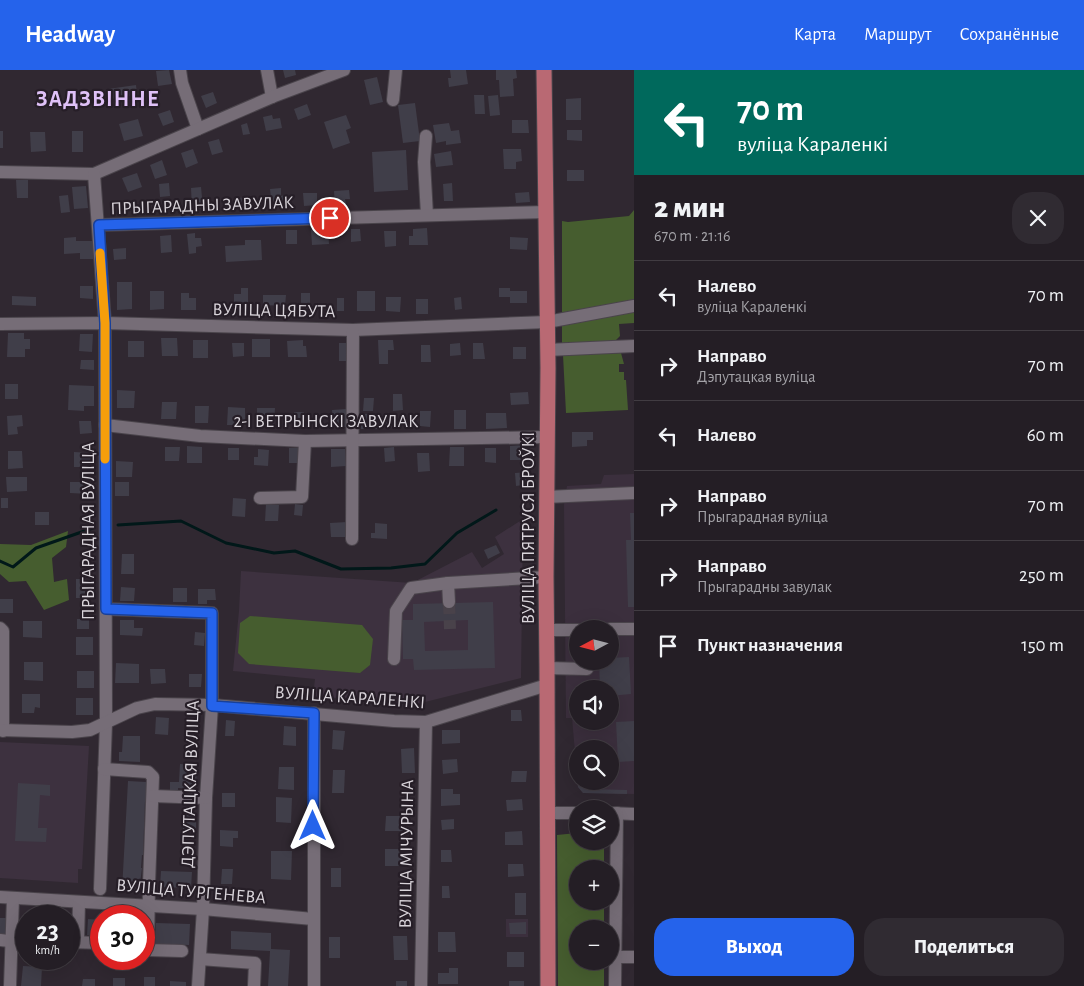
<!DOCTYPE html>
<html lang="ru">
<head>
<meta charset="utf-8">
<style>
  body { margin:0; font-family:"Alegreya Sans",sans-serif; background:#302b32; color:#f1f3f6; height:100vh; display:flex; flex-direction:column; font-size:19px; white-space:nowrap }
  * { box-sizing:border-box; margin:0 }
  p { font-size:16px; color:#a3a2a7 }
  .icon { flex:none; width:28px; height:28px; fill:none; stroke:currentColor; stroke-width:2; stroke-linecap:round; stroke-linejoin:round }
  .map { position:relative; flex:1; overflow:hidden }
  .side { display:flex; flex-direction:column; background:#241e25; width:450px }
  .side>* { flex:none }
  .top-card { background:#00695c; color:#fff; overflow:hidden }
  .needle { width:32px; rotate:263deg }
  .fabs { position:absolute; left:569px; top:550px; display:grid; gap:10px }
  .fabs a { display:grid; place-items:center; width:50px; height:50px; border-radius:50%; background:#241e25; box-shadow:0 5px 20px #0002,0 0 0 1px #413c42; font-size:25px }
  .speed { position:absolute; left:15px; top:835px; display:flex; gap:10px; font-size:25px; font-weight:700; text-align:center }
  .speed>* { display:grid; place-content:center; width:65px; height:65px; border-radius:50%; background:#241e25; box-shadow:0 5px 20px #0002,0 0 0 1px #413c42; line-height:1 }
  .speed small { font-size:12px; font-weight:400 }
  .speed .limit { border:8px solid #d22; background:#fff; color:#111 }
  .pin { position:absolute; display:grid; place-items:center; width:42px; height:42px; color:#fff; margin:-21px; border:2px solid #fff; border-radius:50%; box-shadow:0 1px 5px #0007 }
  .me { position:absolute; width:55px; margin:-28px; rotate:0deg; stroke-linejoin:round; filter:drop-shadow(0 0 4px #0008) }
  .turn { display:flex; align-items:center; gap:18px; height:105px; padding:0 20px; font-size:22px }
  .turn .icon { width:65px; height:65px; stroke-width:2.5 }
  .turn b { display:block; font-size:35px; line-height:42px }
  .round { display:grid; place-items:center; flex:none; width:52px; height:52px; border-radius:20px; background:#302b32 }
  .head { display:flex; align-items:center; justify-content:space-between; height:85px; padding:0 20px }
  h1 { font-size:30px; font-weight:800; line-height:38px }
  .cta { display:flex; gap:10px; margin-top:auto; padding:10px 20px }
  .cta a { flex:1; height:58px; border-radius:20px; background:#2563eb; color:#fff; font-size:20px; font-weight:800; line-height:58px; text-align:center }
  .cta a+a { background:#302b32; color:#f1f3f6 }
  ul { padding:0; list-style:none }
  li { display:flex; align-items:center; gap:15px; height:70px; padding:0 20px; border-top:1px solid #413c42 }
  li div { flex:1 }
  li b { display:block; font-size:19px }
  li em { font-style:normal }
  header { display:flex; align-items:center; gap:30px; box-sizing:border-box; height:70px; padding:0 25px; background:#2563eb; color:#fff }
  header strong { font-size:24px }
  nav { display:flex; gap:28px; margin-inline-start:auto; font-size:18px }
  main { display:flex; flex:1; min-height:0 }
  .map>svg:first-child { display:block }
  .built { fill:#3b2f3d; fill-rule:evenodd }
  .education { fill:#3d313f }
  .green { fill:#465d2f }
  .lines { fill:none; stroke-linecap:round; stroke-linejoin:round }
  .stream { stroke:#011819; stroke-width:3 }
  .building { fill:#403e49; fill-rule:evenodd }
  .minor-tunnel { stroke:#49424a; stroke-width:12; stroke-dasharray:12 6; stroke-linecap:butt }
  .minor-casing { stroke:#4a444b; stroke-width:14 }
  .major-casing { stroke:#4a444b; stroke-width:17 }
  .minor { stroke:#766d77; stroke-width:12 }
  .major { stroke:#b96973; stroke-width:15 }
  .route-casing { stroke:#184099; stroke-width:12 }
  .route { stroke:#2563eb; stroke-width:9 }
  .slow { stroke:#f59e0b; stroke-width:9 }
  .labels { text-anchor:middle; stroke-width:4.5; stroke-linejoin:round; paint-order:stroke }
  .street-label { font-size:18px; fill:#d9d4da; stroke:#261e27 }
  .district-label { font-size:22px; font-weight:bold; letter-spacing:1px; fill:#dfc1f7; stroke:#261e27 }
</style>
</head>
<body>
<header>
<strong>Headway</strong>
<nav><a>Карта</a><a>Маршрут</a><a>Сохранённые</a></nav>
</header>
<main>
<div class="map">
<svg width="634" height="916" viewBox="0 0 634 916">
  <rect width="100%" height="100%" fill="#302831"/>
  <g class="built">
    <path d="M634,404V724L583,723L578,717L572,648H566L564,435L567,416L601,414L604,405ZM578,559H610V591H578ZM578,619H610V651H578ZM578,679H610V711H578Z"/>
    <rect x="506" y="849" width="22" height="18"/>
  </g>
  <g class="education">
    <polygon points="523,449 521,608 417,634 313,626 315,609 233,601 239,541 241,501 412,513 472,482 482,498 504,484 495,467"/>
    <polygon points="0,672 89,676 82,799 78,799 78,813 0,808"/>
  </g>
  <g class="green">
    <polygon points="634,140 634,253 619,254 620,266 615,271 562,273 562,151 568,152 629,146"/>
    <polygon points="621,283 624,294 619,294 619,302 624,302 624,310 626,310 628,340 566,343 563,285"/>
    <polygon points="68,461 66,477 52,488 54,512 67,509 69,530 44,540 26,511 9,512 0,504 0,474 31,475"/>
    <polygon points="250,546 362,555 373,569 370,595 360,603 249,594 238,583 240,553"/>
    <polygon points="577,763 578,771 604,771 604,799 578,799 578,831 604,831 604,859 578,859 578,891 604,891 604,916 558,916 557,765"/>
  </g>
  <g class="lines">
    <g class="stream">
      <polyline points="118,455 181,451 226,473 274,483 295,481 341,499 391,498 425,494 457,463 496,440"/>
      <polyline points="0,491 13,497 36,478 93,458"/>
    </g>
  </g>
  <g class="building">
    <polygon points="169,0 172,14 158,16 156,1"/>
    <polygon points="283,0 295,0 296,5 285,8"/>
    <polygon points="450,0 466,0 468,14 449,17 448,8 451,8"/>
    <polygon points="496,0 516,0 517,8 513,9 514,26 500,27 499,10 496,10"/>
    <polygon points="377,7 383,32 370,35 364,10"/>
    <polygon points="136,15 137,25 110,29 108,19"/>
    <polygon points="213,22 217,33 206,38 201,26"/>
    <polygon points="474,25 484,25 485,44 475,44"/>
    <polygon points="498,25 500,45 490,46 488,26"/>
    <polygon points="581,28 581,50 566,50 566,29"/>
    <polygon points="415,33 420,71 403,73 398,35"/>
    <polygon points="307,34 311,45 298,50 294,39"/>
    <polygon points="170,40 174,52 163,56 158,44"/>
    <polygon points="272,45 273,49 280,48 282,58 266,61 263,47"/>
    <polygon points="346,45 351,58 346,60 350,73 333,79 324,52"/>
    <polygon points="138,49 143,66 124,71 119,54"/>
    <polygon points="512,50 528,50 529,63 512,63"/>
    <polygon points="247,53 250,64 243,65 241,55"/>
    <polygon points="449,53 451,61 459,60 461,73 446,75 446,71 436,73 433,55"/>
    <polygon points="567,60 582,60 582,71 567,70"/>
    <rect x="0" y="61" width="3" height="17"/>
    <rect x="72" y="61" width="11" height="21"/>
    <polygon points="30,62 45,62 46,81 31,82"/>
    <polygon points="219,69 223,82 212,85 208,72"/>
    <polygon points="193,79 198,93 186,98 181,83"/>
    <polygon points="503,79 521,79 522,91 516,92 516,99 504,99"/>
    <polygon points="406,80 408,120 374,122 372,82"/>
    <polygon points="451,81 453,95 436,97 434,84"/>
    <polygon points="162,90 167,105 155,109 150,95"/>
    <rect x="567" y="100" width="17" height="11"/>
    <polygon points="137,103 142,117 128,122 122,108"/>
    <polygon points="16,110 28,110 28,128 17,128"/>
    <polygon points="169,113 170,126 160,127 159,114"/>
    <polygon points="452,113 453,131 444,131 443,114"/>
    <polygon points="86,116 88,138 74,139 72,117"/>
    <polygon points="201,117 203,138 192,139 191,118"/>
    <polygon points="281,118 281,126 285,125 286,131 281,131 282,137 272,138 270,119"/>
    <polygon points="349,120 350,129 345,129 346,134 335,135 334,121"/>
    <polygon points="529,122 530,132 516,133 515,123"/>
    <polygon points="303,123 317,123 317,135 304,136"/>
    <polygon points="68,125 70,142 61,143 59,126"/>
    <polygon points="250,127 251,138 239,139 238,128"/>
    <polygon points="427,158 428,175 409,175 409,166 413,166 413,159"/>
    <polygon points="328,159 329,174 312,175 311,160"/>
    <polygon points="351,159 360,159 361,171 351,172"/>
    <rect x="286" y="160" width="11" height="14"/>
    <polygon points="384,161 396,161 396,176 385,177"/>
    <polygon points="195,163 195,168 201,168 202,176 196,177 196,183 189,184 187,164"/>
    <polygon points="171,165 172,182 161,183 160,166"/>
    <polygon points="76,167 76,171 93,171 93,189 80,189 80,183 64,184 64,168"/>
    <polygon points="510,167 528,168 527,180 510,179"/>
    <polygon points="245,170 261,170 262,190 226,192 225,176 245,175"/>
    <polygon points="126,178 126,189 114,190 113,179"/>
    <polygon points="117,212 132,212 132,239 117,240"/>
    <polygon points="80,216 93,216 93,229 80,228"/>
    <polygon points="241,218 248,218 248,241 234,241 234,224 241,224"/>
    <polygon points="499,218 510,218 510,221 527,221 527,233 510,233 510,227 499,227"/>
    <polygon points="150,221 164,221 164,239 150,240"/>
    <rect x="357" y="221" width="18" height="20"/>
    <polygon points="181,223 189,223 189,228 196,228 196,240 181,240"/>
    <rect x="301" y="223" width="9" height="16"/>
    <polygon points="263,225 286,225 285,236 263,235"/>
    <polygon points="12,226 36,227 36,236 12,235"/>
    <polygon points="386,227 401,227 400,242 386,241"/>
    <polygon points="461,227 462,239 455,240 454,228"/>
    <rect x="337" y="228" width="7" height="13"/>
    <rect x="416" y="229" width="12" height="15"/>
    <polygon points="8,263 24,263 24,269 30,269 30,279 25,279 25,287 7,287"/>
    <polygon points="80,264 93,264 92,282 79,281"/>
    <polygon points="161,268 177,268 178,286 162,286"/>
    <rect x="252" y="269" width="18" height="18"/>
    <rect x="193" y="270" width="15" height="18"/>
    <polygon points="303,270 303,276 306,276 307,287 288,287 287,271"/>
    <polygon points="378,270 393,270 394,280 388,280 388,294 379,294"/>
    <rect x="128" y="271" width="16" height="16"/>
    <polygon points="232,273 244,273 244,286 233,287"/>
    <polygon points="339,273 347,273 350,291 339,291"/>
    <polygon points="460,273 461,285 450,286 450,274"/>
    <polygon points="473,273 483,273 485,289 473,289"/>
    <polygon points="421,275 430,275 431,292 421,292"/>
    <rect x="513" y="277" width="13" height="12"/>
    <polygon points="81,290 94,290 94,300 80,299"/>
    <rect x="5" y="314" width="13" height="15"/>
    <polygon points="69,315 94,316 94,336 84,336 84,341 68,340"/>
    <polygon points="117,320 135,321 134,338 117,338"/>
    <polygon points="528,322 529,334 511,335 510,323"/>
    <polygon points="393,324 402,324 403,340 393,341"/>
    <polygon points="364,328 374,328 373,341 363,341"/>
    <polygon points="162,332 177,332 176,349 161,349"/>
    <polygon points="195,336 209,336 208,353 195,353"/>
    <polygon points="228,337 245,338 245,355 227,355"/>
    <polygon points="257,338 275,338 274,356 257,355"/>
    <polygon points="346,339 346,357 333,357 332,340"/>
    <rect x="454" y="340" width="12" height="19"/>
    <polygon points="420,341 431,341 430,357 420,356"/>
    <polygon points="294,342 304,342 305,357 295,358"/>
    <polygon points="486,343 506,343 507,358 486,359"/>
    <rect x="361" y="344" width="16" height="15"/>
    <polygon points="22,345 23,356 17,357 18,364 8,365 7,346"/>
    <polygon points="385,345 396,345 396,357 385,358"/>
    <polygon points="79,351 91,351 92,363 80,364"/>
    <polygon points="572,362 593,362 593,370 587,370 587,376 572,377"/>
    <polygon points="526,375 526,390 510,390 510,376"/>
    <polygon points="187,376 202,377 202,393 187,393"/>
    <polygon points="165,377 180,377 179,391 165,391"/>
    <polygon points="394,377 395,391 385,392 384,378"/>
    <polygon points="450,377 464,377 464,396 449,396"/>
    <rect x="228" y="378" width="11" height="12"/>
    <rect x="289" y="378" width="9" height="15"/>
    <polygon points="485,378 496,378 496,393 485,392"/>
    <polygon points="258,379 269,380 268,396 254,395 254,387 258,387"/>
    <polygon points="331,379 345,379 346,396 331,397"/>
    <polygon points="8,381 22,381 23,398 8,399"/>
    <polygon points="74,382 91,383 91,397 74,397"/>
    <polygon points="417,383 429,383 430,401 418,402"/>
    <polygon points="116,391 133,392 132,407 116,407"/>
    <polygon points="529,402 530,414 516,416 515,403"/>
    <polygon points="6,407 27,407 27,421 7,422"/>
    <polygon points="70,412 90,412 90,424 70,423"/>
    <rect x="115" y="412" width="14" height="14"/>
    <rect x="1" y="428" width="7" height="10"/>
    <polygon points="233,428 246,429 245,447 232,446"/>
    <polygon points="266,434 279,435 278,451 265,451"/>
    <polygon points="295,434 303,435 302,446 294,445"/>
    <rect x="35" y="442" width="14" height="13"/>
    <polygon points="630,443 634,443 634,537 628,537 626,470 631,470"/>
    <polygon points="347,452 348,467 331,467 330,453"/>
    <polygon points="375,453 387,454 387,469 371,468 371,463 375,463"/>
    <polygon points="496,475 500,483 488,489 484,480"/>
    <polygon points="122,484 134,484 134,504 121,504"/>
    <polygon points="76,509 86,509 86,515 90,515 90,528 76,528"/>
    <polygon points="121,517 135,518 134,531 120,531"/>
    <rect x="173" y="518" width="14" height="14"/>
    <polygon points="198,519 215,519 216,530 207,530 207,534 198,534"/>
    <rect x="0" y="529" width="13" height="14"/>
    <path d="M493,532L495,598L414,600L413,589H403L402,550H413V534ZM468,550V580L425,581L424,552Z"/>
    <rect x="77" y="549" width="12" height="10"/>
    <polygon points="120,550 134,550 134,558 143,558 142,566 120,565"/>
    <polygon points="23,551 42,551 42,568 23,567"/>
    <polygon points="195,562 205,563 204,576 194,575"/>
    <rect x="76" y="567" width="17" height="18"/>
    <polygon points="629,587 631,624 610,626 610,619 600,619 599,591 610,591 610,588"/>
    <polygon points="24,592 43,592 43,611 24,610"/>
    <polygon points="116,593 139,594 139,613 115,613"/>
    <polygon points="150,599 165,599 166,613 151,614"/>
    <rect x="77" y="601" width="17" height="17"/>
    <polygon points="189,604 202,604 201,617 189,617"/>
    <polygon points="22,624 40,624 40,638 35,637 34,643 22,643"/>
    <rect x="76" y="628" width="17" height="17"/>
    <polygon points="511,640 521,640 522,651 511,651"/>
    <polygon points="156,647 169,648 168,665 155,664"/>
    <polygon points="189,649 200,649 199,663 188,662"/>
    <polygon points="226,650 235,651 234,666 225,666"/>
    <polygon points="634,651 634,691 618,692 616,652"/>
    <polygon points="284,656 296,657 296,676 283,675"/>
    <polygon points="333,660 345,661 343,680 332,679"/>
    <polygon points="442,660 460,660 460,673 442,674"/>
    <polygon points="123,666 140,666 140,692 119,691 119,682 122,682"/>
    <polygon points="414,678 415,703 402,703 401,679"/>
    <polygon points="457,689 458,702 443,704 442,690"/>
    <polygon points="180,694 197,695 196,719 178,718 178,723 170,723 170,712 179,712"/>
    <polygon points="279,697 294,697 294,720 278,719"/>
    <polygon points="333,700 345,700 344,723 332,723"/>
    <polygon points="512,701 527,701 526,712 511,712"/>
    <polygon points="128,711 146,712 146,717 147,717 146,732 145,731 143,785 142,785 141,798 142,798 139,821 122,820"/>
    <polygon points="577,711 591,711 591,719 627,720 627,724 583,723 578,717"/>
    <polygon points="18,713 50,715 50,726 40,725 38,758 47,758 46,772 15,771"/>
    <polygon points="441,719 453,719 453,724 460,724 460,735 441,736"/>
    <rect x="222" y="723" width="13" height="14"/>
    <polygon points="276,727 292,728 291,753 276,752"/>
    <polygon points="522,729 523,740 507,741 506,730"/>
    <rect x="183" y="743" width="13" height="19"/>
    <polygon points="386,746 406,746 406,761 385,761"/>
    <polygon points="454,749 454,759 442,760 441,750"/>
    <polygon points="220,760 238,761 238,768 233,768 233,777 220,776"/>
    <polygon points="522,761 523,775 505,775 505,762"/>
    <polygon points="385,779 404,779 403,796 385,796"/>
    <polygon points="441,780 451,780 452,792 441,792"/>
    <polygon points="271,781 292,781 291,810 271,809"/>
    <polygon points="508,794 523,794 524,806 508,807"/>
    <rect x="331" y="798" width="10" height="19"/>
    <polygon points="222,799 233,799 232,814 221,814"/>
    <polygon points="161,801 192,802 191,818 160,817"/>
    <polygon points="442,816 449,816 450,828 442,828"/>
    <rect x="515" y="823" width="11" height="22"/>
    <rect x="0" y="848" width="10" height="16"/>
    <polygon points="88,849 101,850 101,865 87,865"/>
    <polygon points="526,852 526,864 510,864 509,853"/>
    <polygon points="156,853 190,854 189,875 155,874"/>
    <polygon points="231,861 271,863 271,879 290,880 288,916 268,916 270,881 231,879"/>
    <polygon points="438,862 455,862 456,882 438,882"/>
    <polygon points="393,866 407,866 408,890 394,890"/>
    <rect x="329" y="867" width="11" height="21"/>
    <rect x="507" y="882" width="17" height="15"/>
    <polygon points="23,896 42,897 41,916 21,916"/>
    <polygon points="449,898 458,898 458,914 438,914 438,903 449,903"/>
    <rect x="144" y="907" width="11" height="9"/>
    <rect x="113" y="908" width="12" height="8"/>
    <polygon points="83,909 95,909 95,916 82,916"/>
    <polygon points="170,911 186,912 186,916 170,916"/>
    <rect x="396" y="911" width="11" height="5"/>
    <rect x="509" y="911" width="15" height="5"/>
  </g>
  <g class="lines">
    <polyline class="minor-tunnel" points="449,532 450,559"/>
    <defs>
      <g id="minor">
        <polyline points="180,0 182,13 198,59"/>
        <polyline points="267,0 272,27"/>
        <polyline points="393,30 396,0"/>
        <polyline points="426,66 424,92 427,145"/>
        <polyline points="0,102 94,104 272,27 344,0"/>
        <polyline points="94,104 105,253 106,653 100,819"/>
        <polyline points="99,155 546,142"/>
        <polyline points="0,254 105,253 353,260 547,252 634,236"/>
        <polyline points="547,280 634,276"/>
        <polyline points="105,355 200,366 305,371 547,367"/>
        <polyline points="546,427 634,423"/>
        <polyline points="260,428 302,427 305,371"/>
        <polyline points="352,469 353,260"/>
        <polyline points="448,513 449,532"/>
        <polyline points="107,539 212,543 212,635 206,728 203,839 198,916"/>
        <polyline points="0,558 3,561 3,661"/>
        <polyline points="610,559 634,559"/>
        <polyline points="546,560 578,560"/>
        <polyline points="394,589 396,541 411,518 448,513 546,507"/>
        <polyline points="547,598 587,599"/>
        <polyline points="0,660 72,662 90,660 137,638 155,634 212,635 394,651 426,652 547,615"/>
        <polyline points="104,699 148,702 153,707 149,814 148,880 182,881"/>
        <polyline points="153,726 206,728"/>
        <polyline points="547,743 578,743"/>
        <polyline points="610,743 634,744"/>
        <polyline points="0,827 203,839 313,849"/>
        <polyline points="0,870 26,873"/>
        <polyline points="78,871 79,832"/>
        <polyline points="69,872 101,873"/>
        <polyline points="616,887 634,887"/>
        <polyline points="200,889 255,893 254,916"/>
        <polyline points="10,916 13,828"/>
        <polyline points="314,916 314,643"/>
        <polyline points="421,916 426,652"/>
        <polyline points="615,916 617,743"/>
      </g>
      <polyline id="major" points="544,0 548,298 546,507 547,598 548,916"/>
    </defs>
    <use href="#minor" class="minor-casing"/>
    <use href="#major" class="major-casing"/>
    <use href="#minor" class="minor"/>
    <use href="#major" class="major"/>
  </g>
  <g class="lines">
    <defs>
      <polyline id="route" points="313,756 314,643 212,636 212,543 106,539 105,253 99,155 330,148"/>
    </defs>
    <use href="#route" class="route-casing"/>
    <use href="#route" class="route"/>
    <polyline class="slow" points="100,183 105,253 105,389"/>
  </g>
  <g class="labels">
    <g class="street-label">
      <text transform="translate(202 135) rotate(-2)" y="6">ПРЫГАРАДНЫ ЗАВУЛАК</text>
      <text transform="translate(274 240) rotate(1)" y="6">ВУЛІЦА ЦЯБУТА</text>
      <text x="326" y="357">2-І ВЕТРЫНСКІ ЗАВУЛАК</text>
      <text transform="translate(528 458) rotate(-90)" y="6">ВУЛІЦА ПЯТРУСЯ БРОЎКІ</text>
      <text transform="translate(88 461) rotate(-90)" y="6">ПРЫГАРАДНАЯ ВУЛІЦА</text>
      <text transform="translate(350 627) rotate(4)" y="6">ВУЛІЦА КАРАЛЕНКІ</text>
      <text transform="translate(190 714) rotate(-88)" y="6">ДЭПУТАЦКАЯ ВУЛІЦА</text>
      <text transform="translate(406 784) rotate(-89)" y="6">ВУЛІЦА МІЧУРЫНА</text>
      <text transform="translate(191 821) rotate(5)" y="6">ВУЛІЦА ТУРГЕНЕВА</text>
    </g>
    <g class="district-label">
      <text x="98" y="36">ЗАДЗВІННЕ</text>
    </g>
  </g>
</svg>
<div class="fabs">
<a><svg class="needle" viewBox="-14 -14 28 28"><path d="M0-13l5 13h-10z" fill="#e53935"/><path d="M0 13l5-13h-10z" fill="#a3a2a7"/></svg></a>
<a><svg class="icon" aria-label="sound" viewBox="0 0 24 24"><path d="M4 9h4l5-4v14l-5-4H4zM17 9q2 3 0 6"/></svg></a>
<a><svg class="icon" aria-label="search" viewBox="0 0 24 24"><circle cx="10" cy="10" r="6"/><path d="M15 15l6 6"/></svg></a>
<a><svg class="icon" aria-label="layers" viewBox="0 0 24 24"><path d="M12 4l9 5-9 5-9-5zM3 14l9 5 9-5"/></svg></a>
<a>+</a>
<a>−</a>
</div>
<div class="speed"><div>23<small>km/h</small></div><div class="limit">30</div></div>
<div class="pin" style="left:330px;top:148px;background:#d93025"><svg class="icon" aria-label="arrive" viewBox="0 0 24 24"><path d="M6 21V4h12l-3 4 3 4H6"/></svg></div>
<svg class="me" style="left:313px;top:756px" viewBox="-20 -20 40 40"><path d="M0-17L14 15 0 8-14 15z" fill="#2563eb" stroke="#fff" stroke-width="4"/></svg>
</div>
<section class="side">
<div class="top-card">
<div class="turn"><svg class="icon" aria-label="left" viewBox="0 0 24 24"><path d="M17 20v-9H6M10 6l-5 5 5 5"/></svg><div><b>70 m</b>вуліца Караленкі</div></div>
</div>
<div class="head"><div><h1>2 мин</h1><p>670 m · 21:16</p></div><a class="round"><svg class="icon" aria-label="close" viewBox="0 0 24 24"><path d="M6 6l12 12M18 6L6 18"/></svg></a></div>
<ul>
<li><svg class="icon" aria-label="left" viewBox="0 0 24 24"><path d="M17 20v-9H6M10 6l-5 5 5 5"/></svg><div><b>Налево</b><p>вуліца Караленкі</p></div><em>70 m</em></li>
<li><svg class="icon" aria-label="right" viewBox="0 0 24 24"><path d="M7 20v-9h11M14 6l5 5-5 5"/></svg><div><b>Направо</b><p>Дэпутацкая вуліца</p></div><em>70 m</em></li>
<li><svg class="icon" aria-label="left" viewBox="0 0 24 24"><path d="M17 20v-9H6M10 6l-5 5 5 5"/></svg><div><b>Налево</b></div><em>60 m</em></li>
<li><svg class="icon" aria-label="right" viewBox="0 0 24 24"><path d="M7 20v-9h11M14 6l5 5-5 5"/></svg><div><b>Направо</b><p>Прыгарадная вуліца</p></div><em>70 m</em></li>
<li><svg class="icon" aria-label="right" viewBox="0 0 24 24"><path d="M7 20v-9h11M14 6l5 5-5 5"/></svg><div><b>Направо</b><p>Прыгарадны завулак</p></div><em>250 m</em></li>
<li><svg class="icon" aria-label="arrive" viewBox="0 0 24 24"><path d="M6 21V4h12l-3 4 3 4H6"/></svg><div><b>Пункт назначения</b></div><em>150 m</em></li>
</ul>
<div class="cta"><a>Выход</a><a>Поделиться</a></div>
</section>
</main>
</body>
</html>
